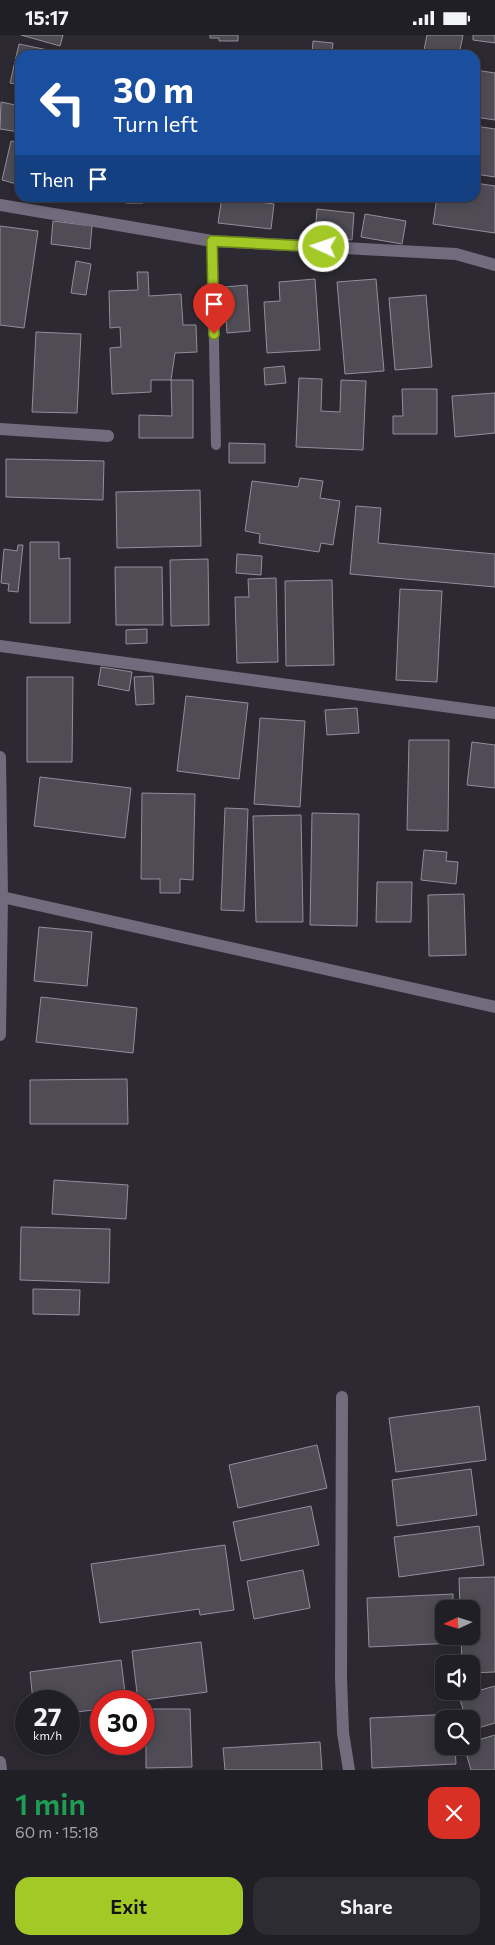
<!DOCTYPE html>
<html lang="en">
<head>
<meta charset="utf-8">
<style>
  body { margin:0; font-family:Commissioner,sans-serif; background:#2d2c32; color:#f1f3f6; height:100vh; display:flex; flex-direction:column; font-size:19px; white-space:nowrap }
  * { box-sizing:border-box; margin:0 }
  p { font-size:16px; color:#a2a2a7 }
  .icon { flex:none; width:28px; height:28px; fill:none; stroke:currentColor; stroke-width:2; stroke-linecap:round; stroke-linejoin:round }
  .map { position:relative; height:1735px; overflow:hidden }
  .details { display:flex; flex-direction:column; background:#211f26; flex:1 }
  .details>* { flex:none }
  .top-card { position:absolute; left:15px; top:15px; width:465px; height:152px; border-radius:15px; box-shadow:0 2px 12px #0003,0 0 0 1px #3e3d43; background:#1a4fa0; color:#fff; overflow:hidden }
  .needle { width:32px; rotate:266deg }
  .buttons { position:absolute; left:435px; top:1565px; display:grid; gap:10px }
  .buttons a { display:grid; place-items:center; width:45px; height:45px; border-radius:10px; background:#211f26; box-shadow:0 2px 12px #0003,0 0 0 1px #3e3d43; font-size:25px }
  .speed { position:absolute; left:15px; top:1655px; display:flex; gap:10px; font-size:25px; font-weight:700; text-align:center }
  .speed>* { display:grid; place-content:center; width:65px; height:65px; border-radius:50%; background:#211f26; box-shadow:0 2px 12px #0003,0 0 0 1px #3e3d43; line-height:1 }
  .speed small { font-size:12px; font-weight:400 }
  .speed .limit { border:8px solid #d22; background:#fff; color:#111 }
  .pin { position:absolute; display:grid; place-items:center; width:42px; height:42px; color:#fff; margin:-51px -21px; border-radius:50% 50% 50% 0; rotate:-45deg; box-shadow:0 0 5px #0007 }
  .pin .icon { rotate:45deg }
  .me { position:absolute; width:55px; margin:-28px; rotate:273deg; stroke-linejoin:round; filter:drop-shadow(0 0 4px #0008) }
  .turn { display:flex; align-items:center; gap:18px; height:105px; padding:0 15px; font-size:22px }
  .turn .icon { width:65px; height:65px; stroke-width:2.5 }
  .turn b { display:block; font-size:35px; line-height:42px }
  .then { display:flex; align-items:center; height:48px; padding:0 15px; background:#0003; gap:10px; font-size:19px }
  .round { display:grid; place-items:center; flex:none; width:52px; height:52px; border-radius:15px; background:#2d2c32 }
  .headline { display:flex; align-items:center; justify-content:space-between; height:85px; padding:0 15px }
  h1 { font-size:30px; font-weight:600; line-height:38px; color:#1e9e55 }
  .cta { display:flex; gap:10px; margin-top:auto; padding:10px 15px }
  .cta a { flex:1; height:58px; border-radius:15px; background:#a3c927; color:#111; font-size:20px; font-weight:600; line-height:58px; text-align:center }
  .cta a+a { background:#2d2c32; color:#f1f3f6 }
  .status { display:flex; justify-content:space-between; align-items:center; height:35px; padding:0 25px; background:#211f26; direction:ltr }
  .status svg { height:14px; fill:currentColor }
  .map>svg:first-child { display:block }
  .building { fill:#4f4c56; stroke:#928e9a }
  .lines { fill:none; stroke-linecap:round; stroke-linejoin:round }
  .service { stroke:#726b7e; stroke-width:10 }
  .minor { stroke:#726b7e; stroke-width:12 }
  .route-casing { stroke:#6a8319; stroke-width:12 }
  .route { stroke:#a3c927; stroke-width:9 }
</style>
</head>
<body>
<div class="status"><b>15:17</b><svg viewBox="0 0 49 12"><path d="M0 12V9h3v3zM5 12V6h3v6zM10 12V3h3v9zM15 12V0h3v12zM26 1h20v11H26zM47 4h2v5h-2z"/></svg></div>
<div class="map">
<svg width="495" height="1735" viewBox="0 0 495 1735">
  <rect width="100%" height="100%" fill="#2c2932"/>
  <g class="building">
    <polygon points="21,0 63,0 60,11"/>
    <polygon points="210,0 238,0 238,6 219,6 219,3 210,3"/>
    <polygon points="427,0 463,0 459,20 423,20"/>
    <polygon points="473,0 495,0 495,8 473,5"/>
    <polygon points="313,6 333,8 332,20 312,20"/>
    <polygon points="19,9 72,20 20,20 20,50 10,48"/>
    <polygon points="475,35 495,38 495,85 475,82"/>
    <polygon points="1,67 20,71 19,97 0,94"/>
    <polygon points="475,91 495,94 495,142 475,139"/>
    <polygon points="11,106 20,108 20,150 2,145"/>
    <polygon points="475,148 495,151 495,198 433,189 437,162 475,162"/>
    <polygon points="125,162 143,162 143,168 126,168"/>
    <polygon points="222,162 274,169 271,194 218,188"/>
    <polygon points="317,174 354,178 352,205 315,202"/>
    <polygon points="365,179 406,186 402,209 361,202"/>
    <polygon points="53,186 92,191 90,214 51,209"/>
    <polygon points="0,191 38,196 24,293 0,290"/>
    <polygon points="76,226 91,229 86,260 71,258"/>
    <polygon points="137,237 148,237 149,261 181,259 183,290 196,290 197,317 175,318 171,345 151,345 151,357 112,359 110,313 121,312 120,292 110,293 109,256 138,255"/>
    <polygon points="315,244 320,315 267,318 264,267 280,266 279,247"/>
    <polygon points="376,244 384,336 345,339 337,247"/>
    <polygon points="247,250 250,296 227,298 224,252"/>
    <polygon points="426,260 432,332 395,335 389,263"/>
    <polygon points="36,297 81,299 77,378 32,377"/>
    <polygon points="284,331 286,348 265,350 264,333"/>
    <polygon points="299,343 322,344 321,376 340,377 341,345 366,346 363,415 296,412"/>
    <polygon points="171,345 193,345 193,403 139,403 139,380 172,381"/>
    <polygon points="402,354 437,354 437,399 393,399 393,381 403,381"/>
    <polygon points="495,358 495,398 455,402 452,361"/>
    <polygon points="229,408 265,409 265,428 229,428"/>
    <polygon points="6,424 104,426 103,465 6,462"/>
    <polygon points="300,443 323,446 320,463 340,466 333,510 321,508 319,517 259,508 260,499 245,496 252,446 298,452"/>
    <polygon points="200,455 201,511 117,513 116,457"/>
    <polygon points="356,471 381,473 378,508 495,519 495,552 350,539"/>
    <polygon points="30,507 59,507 59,524 70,523 70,588 30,588"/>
    <polygon points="18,510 23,510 18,557 8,556 9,549 1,548 4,514 17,516"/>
    <polygon points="237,519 262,521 261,540 236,538"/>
    <polygon points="208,524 209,590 171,591 170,525"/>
    <polygon points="115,532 162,532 163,590 116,590"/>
    <polygon points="276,543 278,627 237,628 235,562 249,562 248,544"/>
    <polygon points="332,545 334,630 286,631 285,546"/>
    <polygon points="400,554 442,556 437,647 396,645"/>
    <polygon points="147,594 147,608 126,609 126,595"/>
    <polygon points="101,632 132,637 129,656 98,650"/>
    <polygon points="153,641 154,669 136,670 134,642"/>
    <polygon points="27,642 73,642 72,727 27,727"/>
    <polygon points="186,661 248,668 239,744 177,736"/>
    <polygon points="357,673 359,698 327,700 325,675"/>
    <polygon points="260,683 305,686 300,772 254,769"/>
    <polygon points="409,705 449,705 448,796 407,795"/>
    <polygon points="472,707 495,710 495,753 467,750"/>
    <polygon points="40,742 131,753 125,803 34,791"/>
    <polygon points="142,758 195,759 193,845 180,844 180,858 160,858 160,844 141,844"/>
    <polygon points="225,773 248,774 244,876 221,875"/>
    <polygon points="312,778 359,779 357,891 310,890"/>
    <polygon points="301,780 303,887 256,887 253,781"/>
    <polygon points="424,815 447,817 446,826 458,827 456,849 421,845"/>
    <polygon points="377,847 412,847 411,887 376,887"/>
    <polygon points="464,859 466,920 429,921 428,860"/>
    <polygon points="39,892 92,897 87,951 34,946"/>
    <polygon points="41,962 137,973 133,1018 36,1007"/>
    <polygon points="127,1044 128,1089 30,1089 30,1045"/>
    <polygon points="54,1145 128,1150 126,1184 52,1179"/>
    <polygon points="21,1192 110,1194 109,1248 20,1245"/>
    <polygon points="33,1254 80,1255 79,1280 33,1279"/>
    <polygon points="479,1371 486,1425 396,1437 389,1383"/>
    <polygon points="317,1410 327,1453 238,1473 229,1430"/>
    <polygon points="471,1434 477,1480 397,1491 392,1445"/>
    <polygon points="311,1471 319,1510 241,1526 233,1487"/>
    <polygon points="479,1491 484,1530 399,1542 394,1502"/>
    <polygon points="225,1510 234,1575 200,1580 199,1574 100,1588 91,1529"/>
    <polygon points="303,1535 310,1573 254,1584 247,1546"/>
    <polygon points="495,1542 495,1637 471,1638 471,1629 462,1629 461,1601 471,1601 471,1574 460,1574 459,1543"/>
    <polygon points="453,1559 453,1574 444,1574 444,1601 455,1601 455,1608 369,1612 367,1563"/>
    <polygon points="201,1607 207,1657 138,1666 132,1616"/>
    <polygon points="121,1625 126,1666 101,1666 101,1674 69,1678 69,1666 33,1666 30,1637"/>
    <polygon points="495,1651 495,1688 471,1695 471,1684 466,1684 459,1661"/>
    <polygon points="146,1674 190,1674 192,1732 146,1733"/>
    <polygon points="454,1679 454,1684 444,1684 444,1711 455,1711 456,1729 372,1733 370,1683"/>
    <polygon points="495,1700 495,1735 471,1735 464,1711 471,1711 471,1707"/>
    <polygon points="320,1707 322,1735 225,1735 223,1713"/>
  </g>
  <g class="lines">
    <polyline class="service" points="212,206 216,410"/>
    <g class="minor">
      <polyline points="0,170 212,206 456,219 495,230"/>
      <polyline points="0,394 108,401"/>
      <polyline points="0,611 495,678"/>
      <polyline points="0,722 2,862 0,1000"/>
      <polyline points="2,862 495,972"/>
      <polyline points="342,1362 341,1642 343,1698 349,1735"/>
      <polyline points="0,1727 1,1735"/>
    </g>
  </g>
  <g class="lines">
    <defs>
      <polyline id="route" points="214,299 212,206 324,212"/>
    </defs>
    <use href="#route" class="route-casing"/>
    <use href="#route" class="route"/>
  </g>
</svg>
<div class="buttons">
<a><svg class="needle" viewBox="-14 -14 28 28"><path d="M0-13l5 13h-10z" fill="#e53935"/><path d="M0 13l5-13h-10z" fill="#a2a2a7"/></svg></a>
<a><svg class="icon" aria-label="sound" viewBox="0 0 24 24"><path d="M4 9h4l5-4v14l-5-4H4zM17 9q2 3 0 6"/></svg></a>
<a><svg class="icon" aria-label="search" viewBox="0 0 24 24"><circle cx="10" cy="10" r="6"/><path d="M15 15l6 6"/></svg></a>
</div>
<div class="speed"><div>27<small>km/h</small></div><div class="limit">30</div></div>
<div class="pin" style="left:214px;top:299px;background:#d93025"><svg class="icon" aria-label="arrive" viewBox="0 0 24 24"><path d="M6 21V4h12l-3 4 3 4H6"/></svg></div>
<svg class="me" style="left:324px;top:212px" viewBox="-20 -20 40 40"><circle r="17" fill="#a3c927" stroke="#fff" stroke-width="3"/><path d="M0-11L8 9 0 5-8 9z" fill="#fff"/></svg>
<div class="top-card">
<div class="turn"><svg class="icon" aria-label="left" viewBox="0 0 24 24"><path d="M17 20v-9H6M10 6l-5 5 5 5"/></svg><div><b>30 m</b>Turn left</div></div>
<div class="then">Then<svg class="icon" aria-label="arrive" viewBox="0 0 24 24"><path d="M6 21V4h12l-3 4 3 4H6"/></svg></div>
</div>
</div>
<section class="details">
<div class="headline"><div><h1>1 min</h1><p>60 m · 15:18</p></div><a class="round" style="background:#d93025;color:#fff"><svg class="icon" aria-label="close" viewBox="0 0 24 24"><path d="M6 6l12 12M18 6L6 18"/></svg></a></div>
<div class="cta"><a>Exit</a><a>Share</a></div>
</section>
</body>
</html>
